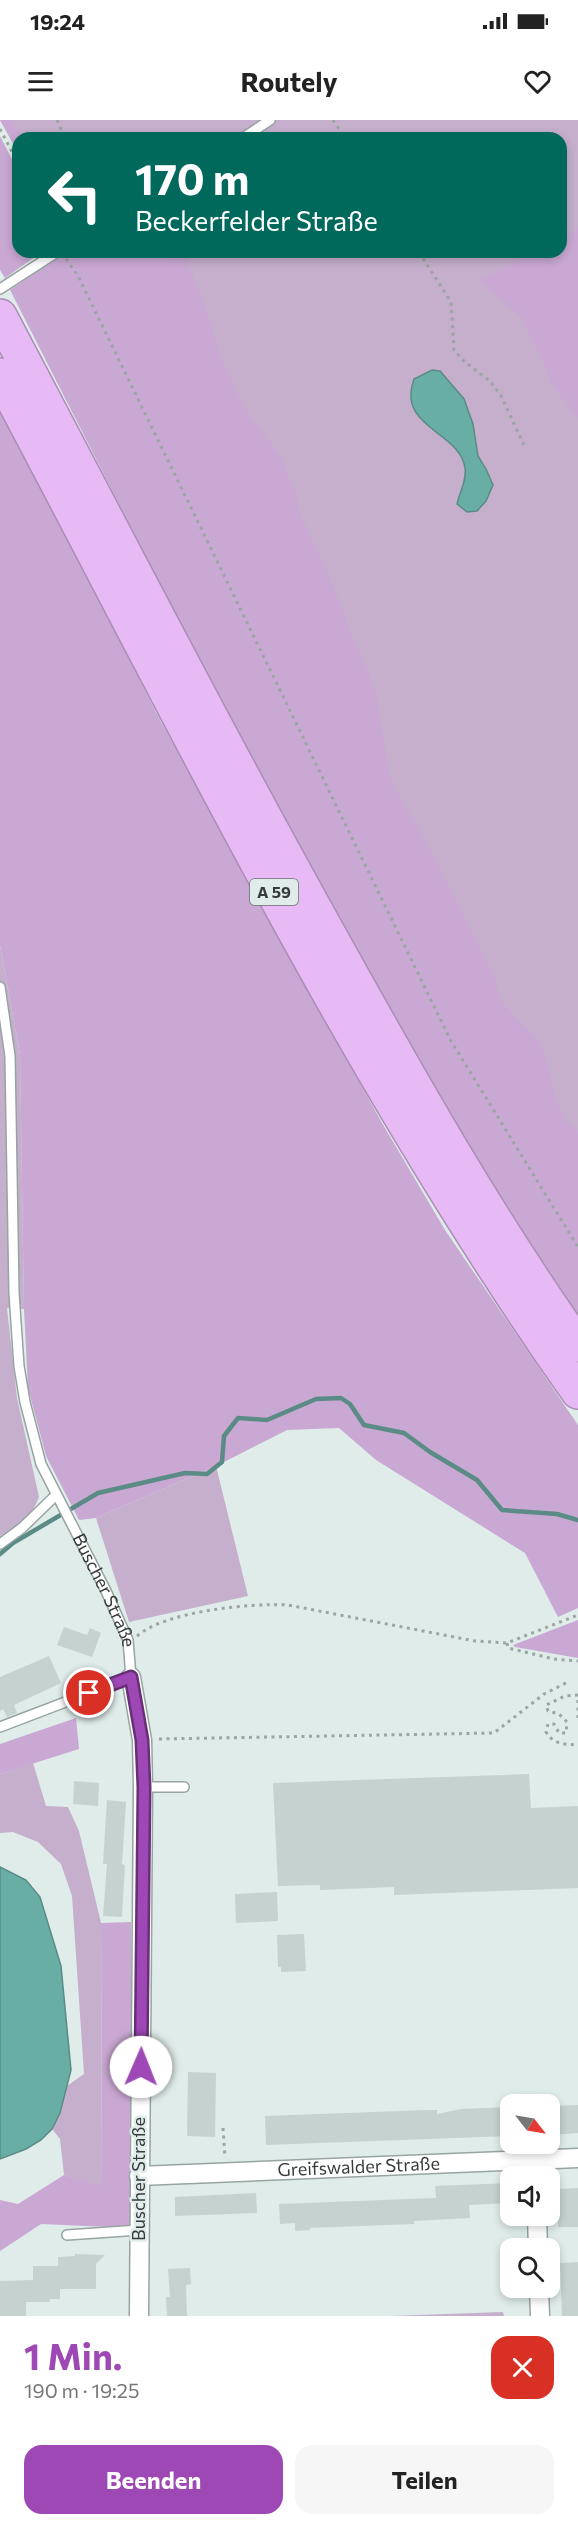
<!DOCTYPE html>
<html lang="de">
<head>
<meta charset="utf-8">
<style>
  body { margin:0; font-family:Commissioner,sans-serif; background:#f6f6f6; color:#222; height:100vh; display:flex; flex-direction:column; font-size:22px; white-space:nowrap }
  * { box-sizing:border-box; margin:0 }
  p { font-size:20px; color:#767676 }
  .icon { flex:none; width:33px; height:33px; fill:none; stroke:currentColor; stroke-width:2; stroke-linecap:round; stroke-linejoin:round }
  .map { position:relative; height:2196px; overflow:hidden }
  .panel { display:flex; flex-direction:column; background:#fff; flex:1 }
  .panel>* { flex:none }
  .top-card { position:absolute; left:12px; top:12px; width:555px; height:126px; border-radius:18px; box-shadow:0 3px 9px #0003; background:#00695c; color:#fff; overflow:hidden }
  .needle { width:39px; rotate:121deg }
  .fabs { position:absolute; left:500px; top:1974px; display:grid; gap:12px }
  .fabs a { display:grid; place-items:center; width:60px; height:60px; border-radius:12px; background:#fff; box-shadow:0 3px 9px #0003; font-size:30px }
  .pin { position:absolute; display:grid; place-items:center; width:51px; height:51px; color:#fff; margin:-26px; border:3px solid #fff; border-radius:50%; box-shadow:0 2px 6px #0007 }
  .me { position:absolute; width:66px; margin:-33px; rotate:1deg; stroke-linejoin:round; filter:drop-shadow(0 0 4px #0008) }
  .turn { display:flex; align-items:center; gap:21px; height:126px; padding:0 24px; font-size:27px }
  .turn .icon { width:78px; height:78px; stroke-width:2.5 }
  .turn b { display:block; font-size:42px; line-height:51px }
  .round { display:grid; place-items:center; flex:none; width:63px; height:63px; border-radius:18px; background:#f6f6f6 }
  .overview { display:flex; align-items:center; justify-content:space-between; height:102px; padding:0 24px }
  h1 { font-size:36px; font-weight:700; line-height:45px; color:#9e48b6 }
  .button { display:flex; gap:12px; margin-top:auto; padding:12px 24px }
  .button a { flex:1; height:69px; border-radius:18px; background:#9e48b6; color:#fff; font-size:24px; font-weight:700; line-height:69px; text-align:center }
  .button a+a { background:#f6f6f6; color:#222 }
  .status { display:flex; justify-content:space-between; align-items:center; height:42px; padding:0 30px; background:#fff; direction:ltr }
  .status svg { height:16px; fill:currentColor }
  header { display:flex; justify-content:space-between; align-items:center; height:78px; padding:0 24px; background:#fff; font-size:27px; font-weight:700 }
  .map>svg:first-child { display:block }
  .green { fill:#c5afcc }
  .forest { fill:#c9a8d3 }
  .water { fill:#69aea5; stroke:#5a8c85; stroke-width:1.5 }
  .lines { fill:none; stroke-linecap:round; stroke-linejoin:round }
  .stream { stroke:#5a8c85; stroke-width:4.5 }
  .building { fill:#c5d2d0 }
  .service-casing { stroke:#97a4a2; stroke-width:12 }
  .minor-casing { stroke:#97a4a2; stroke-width:21 }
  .motorway-casing { stroke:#aa8eb4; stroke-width:36 }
  .path { stroke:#9ba5a3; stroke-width:3; stroke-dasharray:3 4.5; stroke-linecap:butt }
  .service { stroke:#fff; stroke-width:9 }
  .minor { stroke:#fff; stroke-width:18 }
  .motorway { stroke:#e8baf5; stroke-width:33 }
  .route-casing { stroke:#672f76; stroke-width:15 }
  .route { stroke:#9e48b6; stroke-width:10 }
  .labels { text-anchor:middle; stroke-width:5; stroke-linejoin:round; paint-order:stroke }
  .shield { fill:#dfecea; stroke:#697170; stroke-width:1.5 }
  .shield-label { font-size:16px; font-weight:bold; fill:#363c3b }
  .street-label { font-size:18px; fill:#363c3b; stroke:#dfecea }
</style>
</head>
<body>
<div class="status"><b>19:24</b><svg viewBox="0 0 49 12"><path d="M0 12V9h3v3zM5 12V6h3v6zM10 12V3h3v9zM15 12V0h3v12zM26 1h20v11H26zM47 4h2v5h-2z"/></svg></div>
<header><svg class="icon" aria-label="menu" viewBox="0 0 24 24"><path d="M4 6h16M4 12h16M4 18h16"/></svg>Routely<svg class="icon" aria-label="heart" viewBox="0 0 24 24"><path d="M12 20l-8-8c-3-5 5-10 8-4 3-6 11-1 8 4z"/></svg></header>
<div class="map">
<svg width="578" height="2196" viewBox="0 0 578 2196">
  <rect width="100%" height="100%" fill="#dfecea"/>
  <g class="green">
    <polygon points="1,0 578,0 578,1101 73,132 561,132 561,18 18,18"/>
    <polygon points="0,826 20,934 24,1189 7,1188 17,1278 39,1377 30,1397 0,1416"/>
    <polygon points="216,1346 248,1476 129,1502 96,1398"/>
    <polygon points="33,1643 46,1686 68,1687 79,1711 101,1803 102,2067 64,2055 60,2019 52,2009 60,1993 67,1966 84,1954 72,1776 61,1744 38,1722 13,1712 0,1713 0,1654"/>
    <polygon points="503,2192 504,2196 390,2196"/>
  </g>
  <g class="forest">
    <path d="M0,0H12C14,9 20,14 28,18H18V33Z"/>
    <polygon points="0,16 18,51 18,132 42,132 5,158 0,150"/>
    <polygon points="578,108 578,298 551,263 539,233 520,197 480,160 533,132 561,132 561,117"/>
    <polygon points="65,132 181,132 187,140 206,189 223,244 246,291 281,337 296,373 299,391 339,480 355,524 368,551 376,575 391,662 415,702 476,819 495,858 500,880 518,900 533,914 541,925 548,946 557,984 566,1000 578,1011 578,1199 428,964 211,565 10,170"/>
    <polygon points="0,291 38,360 158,596 382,1003 445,1110 578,1305 578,1488 558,1497 525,1433 376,1340 339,1308 287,1310 216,1346 96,1398 79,1400 46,1336 28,1268 24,1189 20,934 0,826"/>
    <polygon points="578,1500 578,1538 515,1527 513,1525"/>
    <polygon points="76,1598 79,1629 0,1654 0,1624"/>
    <polygon points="131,1802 132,2108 41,2104 0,2131 0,2080 18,2084 64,2055 102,2066 101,1803"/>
  </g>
  <g class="water">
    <path d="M432,250L440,251L464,279L473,304L478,336L486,349L493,365L486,381L477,391L467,392L457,384C460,371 467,360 465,348C460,311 396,308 414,259Z"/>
    <polygon points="0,1747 26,1760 40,1777 61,1846 71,1950 60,1993 52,2009 41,2020 26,2029 0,2039"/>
  </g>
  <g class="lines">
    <polyline class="stream" points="0,1434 13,1423 98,1373 185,1353 207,1354 222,1342 224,1316 238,1298 267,1300 316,1279 341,1278 350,1284 364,1305 404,1313 430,1332 477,1360 502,1390 557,1394 578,1400"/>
  </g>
  <g class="building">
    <polygon points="64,1507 87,1515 90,1508 101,1513 92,1537 57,1525"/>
    <polygon points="49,1536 61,1563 14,1585 17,1593 7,1597 3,1589 0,1591 0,1557"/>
    <polygon points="529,1654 531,1688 578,1686 578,1768 394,1775 394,1767 320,1770 320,1765 278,1766 273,1663"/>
    <polygon points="74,1661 99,1663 98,1686 73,1684"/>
    <polygon points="107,1680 126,1682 122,1744 125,1745 122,1797 103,1796 107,1744 103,1744"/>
    <polygon points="277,1772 278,1801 236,1803 235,1774"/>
    <polygon points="304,1814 306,1851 281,1852 281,1847 278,1847 277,1815"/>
    <polygon points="188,1952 216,1953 215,2017 187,2016"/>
    <polygon points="578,1985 578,2013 552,2015 551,1986"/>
    <polygon points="510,1987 510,2016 266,2025 265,1996 427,1990 437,1990 437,1994 461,1989"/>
    <polygon points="510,2063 510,2083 469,2085 470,2098 414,2101 414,2104 310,2108 310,2110 295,2111 295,2103 280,2104 279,2084 436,2078 435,2066"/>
    <polygon points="578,2068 578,2107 558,2107 557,2069"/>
    <polygon points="256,2073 257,2093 175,2096 175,2077"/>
    <polygon points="75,2134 105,2135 96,2144 96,2169 60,2169 60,2179 50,2179 50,2182 26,2182 26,2196 0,2196 0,2161 33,2160 33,2146 58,2146 58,2137 75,2136"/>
    <polygon points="578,2142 578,2196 562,2196 560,2143"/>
    <polygon points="190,2148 191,2164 186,2165 187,2196 167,2196 166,2177 170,2177 168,2149"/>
  </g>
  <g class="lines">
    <defs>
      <g id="service">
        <polyline points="243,18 270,0"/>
        <polyline points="0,169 57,132"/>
        <path id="s1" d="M0,867L10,936L14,1173L19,1246L25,1282L41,1344L106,1471L128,1520L131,1557L0,1607"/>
        <polyline points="0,1424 22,1408 56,1375"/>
        <polyline points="143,1667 184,1667"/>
        <polyline points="67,2115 139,2110"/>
      </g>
      <g id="minor">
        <polyline points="131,1557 142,1620 143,1667 139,2196"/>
        <path id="s2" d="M139,2056L578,2038"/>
        <polyline points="537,2096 538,2128"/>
        <polyline points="539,2168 540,2196"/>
      </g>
      <g id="motorway">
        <path d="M0,196C112,408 221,621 338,830C413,965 489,1099 578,1225"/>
        <path d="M0,255C183,599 353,953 578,1272"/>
      </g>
    </defs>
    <use href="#service" class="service-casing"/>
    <use href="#minor" class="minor-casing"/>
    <use href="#motorway" class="motorway-casing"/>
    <g class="path">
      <polyline points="57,0 65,18"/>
      <polyline points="333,0 345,18"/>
      <polyline points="0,9 18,43"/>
      <polyline points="419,132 451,182 454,230 465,242 490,261 501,276 524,325"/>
      <polyline points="66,139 78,156 451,921 578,1127"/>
      <path d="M137,1516C166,1491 250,1483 288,1485L475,1521L507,1523L578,1495"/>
      <polyline points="507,1523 508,1528 554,1539 578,1541"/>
      <path d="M578,1575L565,1576L546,1585L548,1591L559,1594L567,1602L566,1613H559L554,1604H548L546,1612C554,1625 564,1624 578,1625"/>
      <polyline points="578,1580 578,1601"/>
      <polyline points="159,1619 494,1613 544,1574 566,1563"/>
      <polyline points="223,2008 225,2038"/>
    </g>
    <use href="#service" class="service"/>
    <use href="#minor" class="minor"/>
    <use href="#motorway" class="motorway"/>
  </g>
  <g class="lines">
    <defs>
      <polyline id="route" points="89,1573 131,1557 142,1620 144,1667 141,1947"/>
    </defs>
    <use href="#route" class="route-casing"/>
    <use href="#route" class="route"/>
  </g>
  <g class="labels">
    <rect class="shield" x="250" y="759" width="48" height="26" rx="4.5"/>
    <g class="shield-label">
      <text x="274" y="778">A 59</text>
    </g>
    <g class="street-label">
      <text dy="6" stroke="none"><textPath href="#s1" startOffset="622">Buscher Straße</textPath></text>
      <text dy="6" stroke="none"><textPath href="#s2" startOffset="220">Greifswalder Straße</textPath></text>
      <text transform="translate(139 2059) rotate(-90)" y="6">Buscher Straße</text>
    </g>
  </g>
</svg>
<div class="fabs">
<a><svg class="needle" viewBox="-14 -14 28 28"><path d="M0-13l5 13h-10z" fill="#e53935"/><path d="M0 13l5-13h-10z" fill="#767676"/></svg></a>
<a><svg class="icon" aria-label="sound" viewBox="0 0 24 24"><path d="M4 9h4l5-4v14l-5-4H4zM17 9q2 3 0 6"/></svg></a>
<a><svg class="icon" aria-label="search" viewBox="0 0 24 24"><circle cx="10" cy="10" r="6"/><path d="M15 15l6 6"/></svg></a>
</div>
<div class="pin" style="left:89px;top:1573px;background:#d93025"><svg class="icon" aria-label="arrive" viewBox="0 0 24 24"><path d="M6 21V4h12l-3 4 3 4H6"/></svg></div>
<svg class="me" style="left:141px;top:1947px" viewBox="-20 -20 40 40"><circle r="19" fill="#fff"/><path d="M0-13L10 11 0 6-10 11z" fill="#9e48b6"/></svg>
<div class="top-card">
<div class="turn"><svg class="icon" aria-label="left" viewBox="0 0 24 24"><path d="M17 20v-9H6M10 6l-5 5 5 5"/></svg><div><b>170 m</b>Beckerfelder Straße</div></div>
</div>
</div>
<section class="panel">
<div class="overview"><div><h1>1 Min.</h1><p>190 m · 19:25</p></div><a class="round" style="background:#d93025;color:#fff"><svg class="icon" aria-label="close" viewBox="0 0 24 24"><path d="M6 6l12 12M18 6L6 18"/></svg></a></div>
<div class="button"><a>Beenden</a><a>Teilen</a></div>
</section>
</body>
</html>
